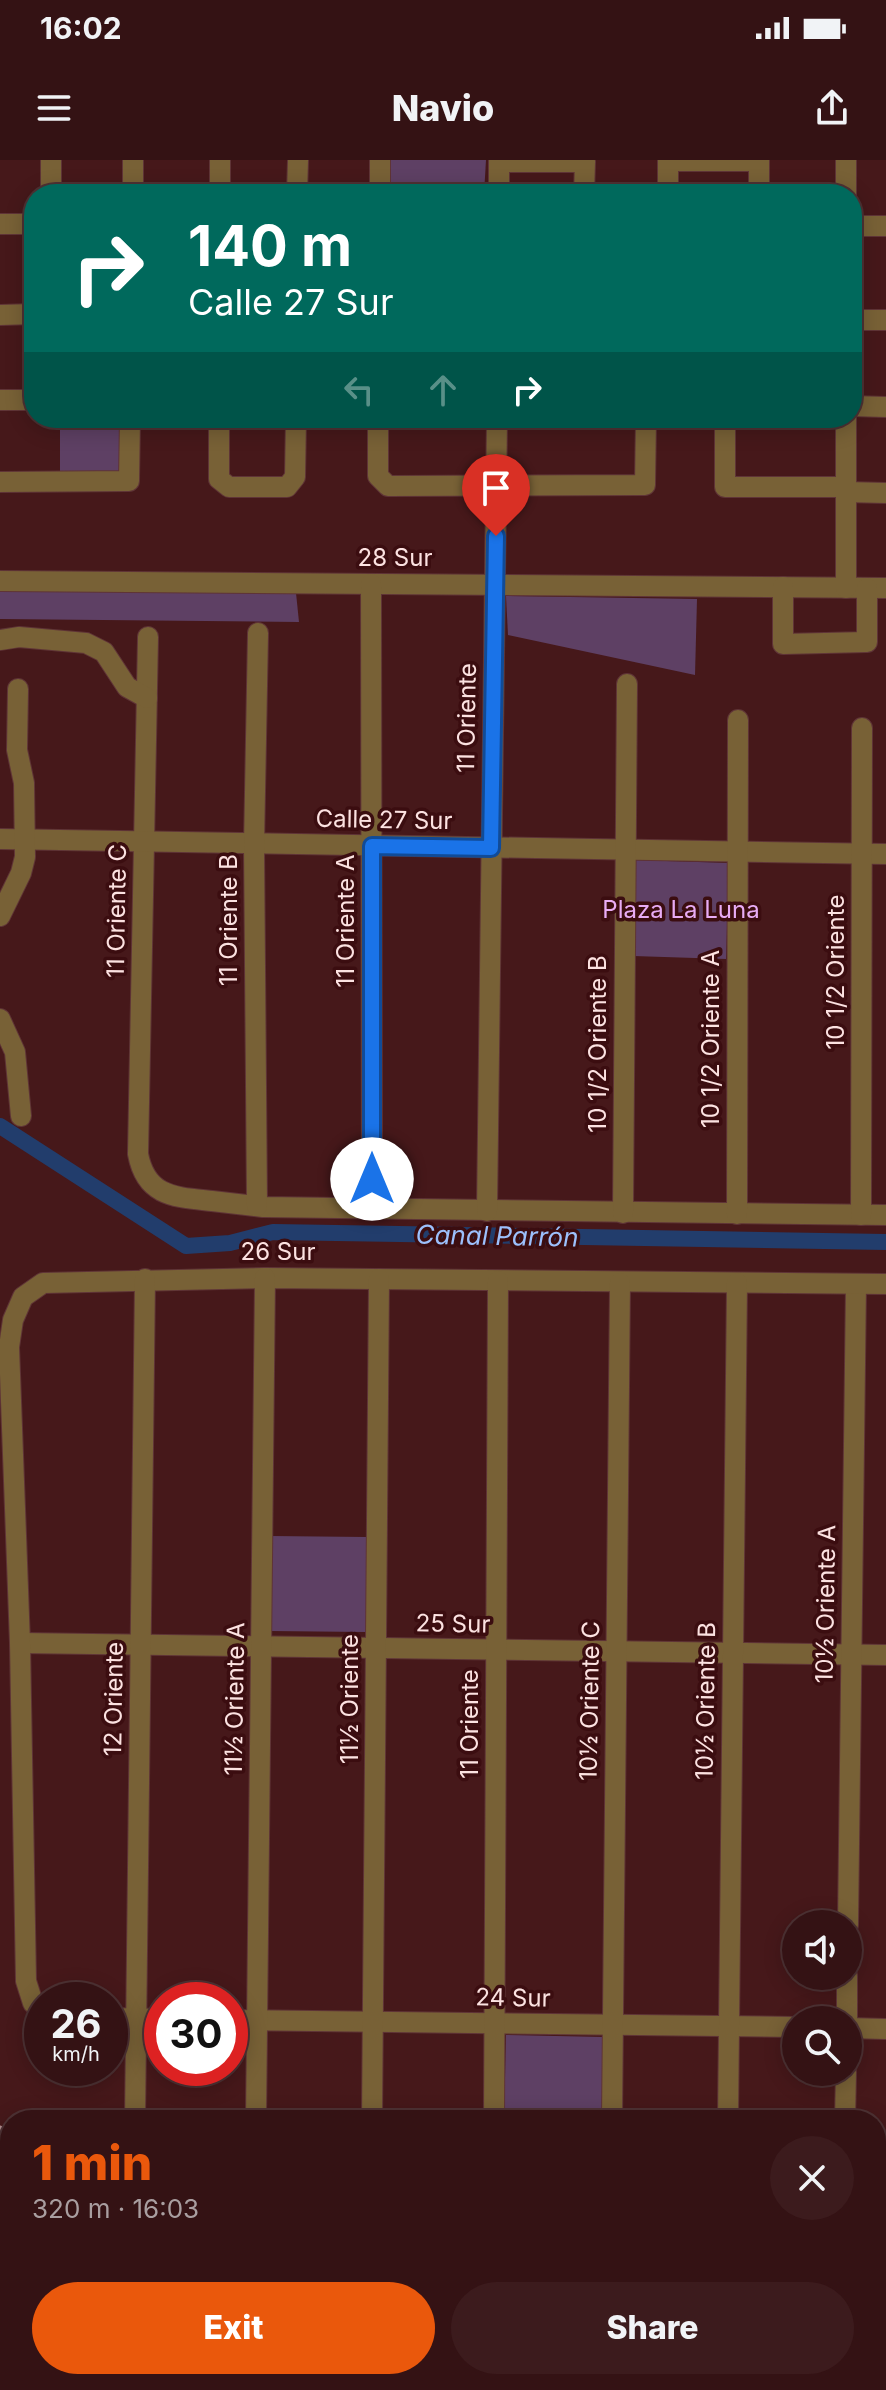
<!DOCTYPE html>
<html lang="en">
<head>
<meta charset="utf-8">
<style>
  body { margin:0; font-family:Inter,sans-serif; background:#3c1b1d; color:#f1f3f6; height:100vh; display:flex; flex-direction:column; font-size:30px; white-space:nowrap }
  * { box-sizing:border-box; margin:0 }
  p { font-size:26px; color:#a99ea0 }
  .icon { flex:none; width:44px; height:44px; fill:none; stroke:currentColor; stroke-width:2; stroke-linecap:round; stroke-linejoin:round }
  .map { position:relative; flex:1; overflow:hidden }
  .drawer { position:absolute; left:0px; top:1950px; width:886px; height:280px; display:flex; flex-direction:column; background:#341214; border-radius:32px 32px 0 0; box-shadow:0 4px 20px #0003,0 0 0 2px #4e3234 }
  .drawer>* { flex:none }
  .banner { position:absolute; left:24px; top:24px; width:838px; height:244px; border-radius:32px; box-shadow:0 4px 20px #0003,0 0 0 2px #4e3234; background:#00695c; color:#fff; overflow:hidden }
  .controls { position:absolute; left:782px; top:1750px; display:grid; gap:16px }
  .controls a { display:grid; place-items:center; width:80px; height:80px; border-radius:50%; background:#341214; box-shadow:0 4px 20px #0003,0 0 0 2px #4e3234; font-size:40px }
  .speed { position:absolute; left:24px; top:1822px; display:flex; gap:16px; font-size:40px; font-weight:700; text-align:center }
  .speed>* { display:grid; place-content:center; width:104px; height:104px; border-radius:50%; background:#341214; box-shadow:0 4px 20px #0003,0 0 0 2px #4e3234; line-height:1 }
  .speed small { font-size:20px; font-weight:400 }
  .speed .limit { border:12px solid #d22; background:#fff; color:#111 }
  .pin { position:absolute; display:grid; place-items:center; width:68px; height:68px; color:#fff; margin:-82px -34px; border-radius:50% 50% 50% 0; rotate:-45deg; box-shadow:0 0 8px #0007 }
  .pin .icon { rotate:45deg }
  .me { position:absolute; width:88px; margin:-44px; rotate:0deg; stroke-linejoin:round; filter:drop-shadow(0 0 6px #0008) }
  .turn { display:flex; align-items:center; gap:28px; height:168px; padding:0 32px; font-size:36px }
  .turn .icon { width:104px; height:104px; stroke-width:2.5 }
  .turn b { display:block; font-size:56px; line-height:68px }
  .lanes { display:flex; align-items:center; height:76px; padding:0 32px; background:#0003; justify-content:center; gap:40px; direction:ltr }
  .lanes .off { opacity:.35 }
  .round { display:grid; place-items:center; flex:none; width:84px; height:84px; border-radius:42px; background:#3c1b1d }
  .overview { display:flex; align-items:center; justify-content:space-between; height:136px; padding:0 32px }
  h1 { font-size:48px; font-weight:800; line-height:60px; color:#ea580c }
  .primary-button { display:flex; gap:16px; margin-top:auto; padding:16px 32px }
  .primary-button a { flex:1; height:92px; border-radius:48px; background:#ea580c; color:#fff; font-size:32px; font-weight:800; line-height:92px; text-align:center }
  .primary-button a+a { background:#3c1b1d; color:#f1f3f6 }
  .status { display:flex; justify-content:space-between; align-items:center; height:56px; padding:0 40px; background:#341214; direction:ltr }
  .status svg { height:22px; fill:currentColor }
  header { display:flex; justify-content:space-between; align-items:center; height:104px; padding:0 32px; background:#341214; font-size:36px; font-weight:800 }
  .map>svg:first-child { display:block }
  .green { fill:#5e4064 }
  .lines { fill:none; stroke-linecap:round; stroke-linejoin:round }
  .canal { stroke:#223d6c; stroke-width:16 }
  .minor-casing { stroke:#5f3436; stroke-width:22 }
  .minor { stroke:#786136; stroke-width:20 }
  .rail { stroke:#b29090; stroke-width:5 }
  .route-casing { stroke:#114b97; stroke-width:20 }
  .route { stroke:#1a73e8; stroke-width:14 }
  .labels { text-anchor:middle; stroke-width:7; stroke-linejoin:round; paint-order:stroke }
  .street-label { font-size:24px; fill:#fce2e1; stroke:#3b0d10 }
  .park-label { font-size:24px; fill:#e8acf5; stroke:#3b0d10 }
  .water-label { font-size:26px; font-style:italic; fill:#9cc0fc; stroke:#3b0d10 }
</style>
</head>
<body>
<div class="status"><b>16:02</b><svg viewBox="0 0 49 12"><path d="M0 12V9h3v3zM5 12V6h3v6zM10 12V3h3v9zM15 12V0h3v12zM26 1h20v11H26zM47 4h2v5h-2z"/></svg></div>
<header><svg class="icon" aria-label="menu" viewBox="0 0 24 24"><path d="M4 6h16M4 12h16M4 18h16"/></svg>Navio<svg class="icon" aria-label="share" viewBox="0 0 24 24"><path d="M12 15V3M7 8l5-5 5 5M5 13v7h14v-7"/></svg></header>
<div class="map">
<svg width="886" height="2230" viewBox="0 0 886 2230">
  <rect width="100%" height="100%" fill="#46181a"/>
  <g class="green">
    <polygon points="390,0 486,0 484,34 389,34"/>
    <polygon points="60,258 123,258 122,315 60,314"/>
    <polygon points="0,431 296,433 299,462 0,459"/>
    <polygon points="506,436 697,439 695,515 508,475"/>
    <polygon points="636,700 729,703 726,799 633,796"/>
    <polygon points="270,1376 367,1377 366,1472 269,1471"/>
    <polygon points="506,1875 604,1877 602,1960 504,1960"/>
  </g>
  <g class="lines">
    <polyline class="canal" points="0,966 186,1086 230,1083 273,1072 886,1082"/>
    <defs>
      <g id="minor">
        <polyline points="133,0 133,34"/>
        <polyline points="220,0 220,34"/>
        <polyline points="499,2 585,2 584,34"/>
        <polyline points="51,34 51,0"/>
        <polyline points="297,34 298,0"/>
        <polyline points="380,34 380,0"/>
        <polyline points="499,34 499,0"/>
        <polyline points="668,34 668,1 759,1 759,34"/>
        <polyline points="846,34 846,0"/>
        <polyline points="0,64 34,64"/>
        <polyline points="852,66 886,66"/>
        <polyline points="0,155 34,154"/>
        <polyline points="852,160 886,160"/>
        <polyline points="0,240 34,240"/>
        <polyline points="852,246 886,247"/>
        <polyline points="219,258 219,319 229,327 287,327 295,317 296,258"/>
        <polyline points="378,258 378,316 388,326 645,325 646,258"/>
        <polyline points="725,258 725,327 846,327"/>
        <polyline points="0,322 129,321 130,258"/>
        <polyline points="846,332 886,333"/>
        <polyline points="0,421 886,428"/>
        <polyline points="371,424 372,1049"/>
        <polyline points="783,427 783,484 867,482 867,428"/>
        <polyline points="846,428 846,258"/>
        <path d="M148,477L138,994C146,1037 175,1037 212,1041C229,1043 246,1045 263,1047L886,1055"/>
        <polyline points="0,480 19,477 86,483 104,492 127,527 147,538"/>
        <polyline points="0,679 886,694"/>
        <polyline points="0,756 21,713 25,697 24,623 17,590 18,529"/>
        <polyline points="0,859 15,892 21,956"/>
        <polyline points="257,1046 254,685 258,473"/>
        <polyline points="487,1051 497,258"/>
        <polyline points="623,1053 627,524"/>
        <polyline points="737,1054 738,560"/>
        <polyline points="861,1055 862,568"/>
        <polyline points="20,1483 886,1495"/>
        <polyline points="848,1765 856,1124"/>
        <polyline points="42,1849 33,1843 26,1821 20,1483 9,1187 13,1160 23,1137 43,1123 265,1118 886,1124"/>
        <polyline points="110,1858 162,1859"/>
        <polyline points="230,1860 796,1867"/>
        <polyline points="847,1860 847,1816"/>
        <polyline points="848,1868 886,1869"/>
        <polyline points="135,1960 145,1119"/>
        <polyline points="256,1960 265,1118"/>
        <polyline points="372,1960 379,1119"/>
        <polyline points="494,1960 498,1121"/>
        <polyline points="612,1960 620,1123"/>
        <polyline points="728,1960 737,1123"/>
        <polyline points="845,1960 846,1912"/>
        <polyline points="143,2220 153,2230"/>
        <polyline points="254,2230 254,2220"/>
        <polyline points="370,2230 370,2220"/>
        <polyline points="492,2230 492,2220"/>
        <polyline points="610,2230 610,2220"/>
        <polyline points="725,2230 725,2220"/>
        <polyline points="841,2230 841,2220"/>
      </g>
    </defs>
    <use href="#minor" class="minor-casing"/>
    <use href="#minor" class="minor"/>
    <g class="rail">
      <polyline points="0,1968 10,2027"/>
      <polyline points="0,2039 10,2085"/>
      <polyline points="46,2220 50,2230"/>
      <polyline points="59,2220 62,2230"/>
    </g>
  </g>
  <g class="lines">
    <defs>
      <polyline id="route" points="372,1019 372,686 491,688 496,376"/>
    </defs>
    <use href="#route" class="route-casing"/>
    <use href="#route" class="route"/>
  </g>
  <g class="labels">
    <g class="street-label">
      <text x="395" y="406">28 Sur</text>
      <text transform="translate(467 558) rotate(-89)" y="8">11 Oriente</text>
      <text transform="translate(384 660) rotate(1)" y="8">Calle 27 Sur</text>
      <text transform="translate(117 751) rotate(-89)" y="8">11 Oriente C</text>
      <text transform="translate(229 760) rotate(-90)" y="8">11 Oriente B</text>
      <text transform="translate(346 761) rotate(-90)" y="8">11 Oriente A</text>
      <text transform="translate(836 812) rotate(-90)" y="8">10 1/2 Oriente</text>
      <text transform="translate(711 879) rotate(-90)" y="8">10 1/2 Oriente A</text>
      <text transform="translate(598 884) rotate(-90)" y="8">10 1/2 Oriente B</text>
      <text x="278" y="1100">26 Sur</text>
      <text transform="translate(826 1444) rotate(-89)" y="8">10½ Oriente A</text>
      <text transform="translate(453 1464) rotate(1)" y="8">25 Sur</text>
      <text transform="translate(114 1539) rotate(-89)" y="8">12 Oriente</text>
      <text transform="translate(235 1539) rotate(-89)" y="8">11½ Oriente A</text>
      <text transform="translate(350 1539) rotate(-90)" y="8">11½ Oriente</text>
      <text transform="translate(590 1541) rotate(-89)" y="8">10½ Oriente C</text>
      <text transform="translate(706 1541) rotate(-89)" y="8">10½ Oriente B</text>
      <text transform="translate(470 1564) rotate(-90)" y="8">11 Oriente</text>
      <text transform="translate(513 1838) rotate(1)" y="8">24 Sur</text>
    </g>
    <g class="park-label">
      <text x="681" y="758">Plaza La Luna</text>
    </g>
    <g class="water-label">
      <text transform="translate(497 1076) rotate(1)" y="9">Canal Parrón</text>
    </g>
  </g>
</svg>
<div class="controls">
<a><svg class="icon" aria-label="sound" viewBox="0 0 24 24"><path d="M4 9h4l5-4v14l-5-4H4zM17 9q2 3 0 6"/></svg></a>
<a><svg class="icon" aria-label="search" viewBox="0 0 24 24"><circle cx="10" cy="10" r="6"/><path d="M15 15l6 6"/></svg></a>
</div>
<div class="speed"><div>26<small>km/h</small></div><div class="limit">30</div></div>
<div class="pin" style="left:496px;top:376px;background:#d93025"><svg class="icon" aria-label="arrive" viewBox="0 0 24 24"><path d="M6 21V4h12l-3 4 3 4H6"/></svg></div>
<svg class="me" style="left:372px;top:1019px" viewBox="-20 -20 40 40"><circle r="19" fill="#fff"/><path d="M0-13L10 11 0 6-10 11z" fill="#1a73e8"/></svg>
<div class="banner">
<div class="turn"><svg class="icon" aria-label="right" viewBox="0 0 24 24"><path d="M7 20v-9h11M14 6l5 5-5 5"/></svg><div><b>140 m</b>Calle 27 Sur</div></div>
<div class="lanes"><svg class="icon off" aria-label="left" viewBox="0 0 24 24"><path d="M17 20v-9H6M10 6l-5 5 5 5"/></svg><svg class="icon off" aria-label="ahead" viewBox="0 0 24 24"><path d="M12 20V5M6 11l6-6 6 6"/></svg><svg class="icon" aria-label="right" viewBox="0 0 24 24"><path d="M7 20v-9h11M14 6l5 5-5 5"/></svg></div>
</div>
<section class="drawer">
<div class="overview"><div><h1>1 min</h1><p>320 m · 16:03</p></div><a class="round"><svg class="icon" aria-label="close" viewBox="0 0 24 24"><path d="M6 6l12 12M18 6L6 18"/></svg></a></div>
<div class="primary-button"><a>Exit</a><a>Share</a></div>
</section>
</div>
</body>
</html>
